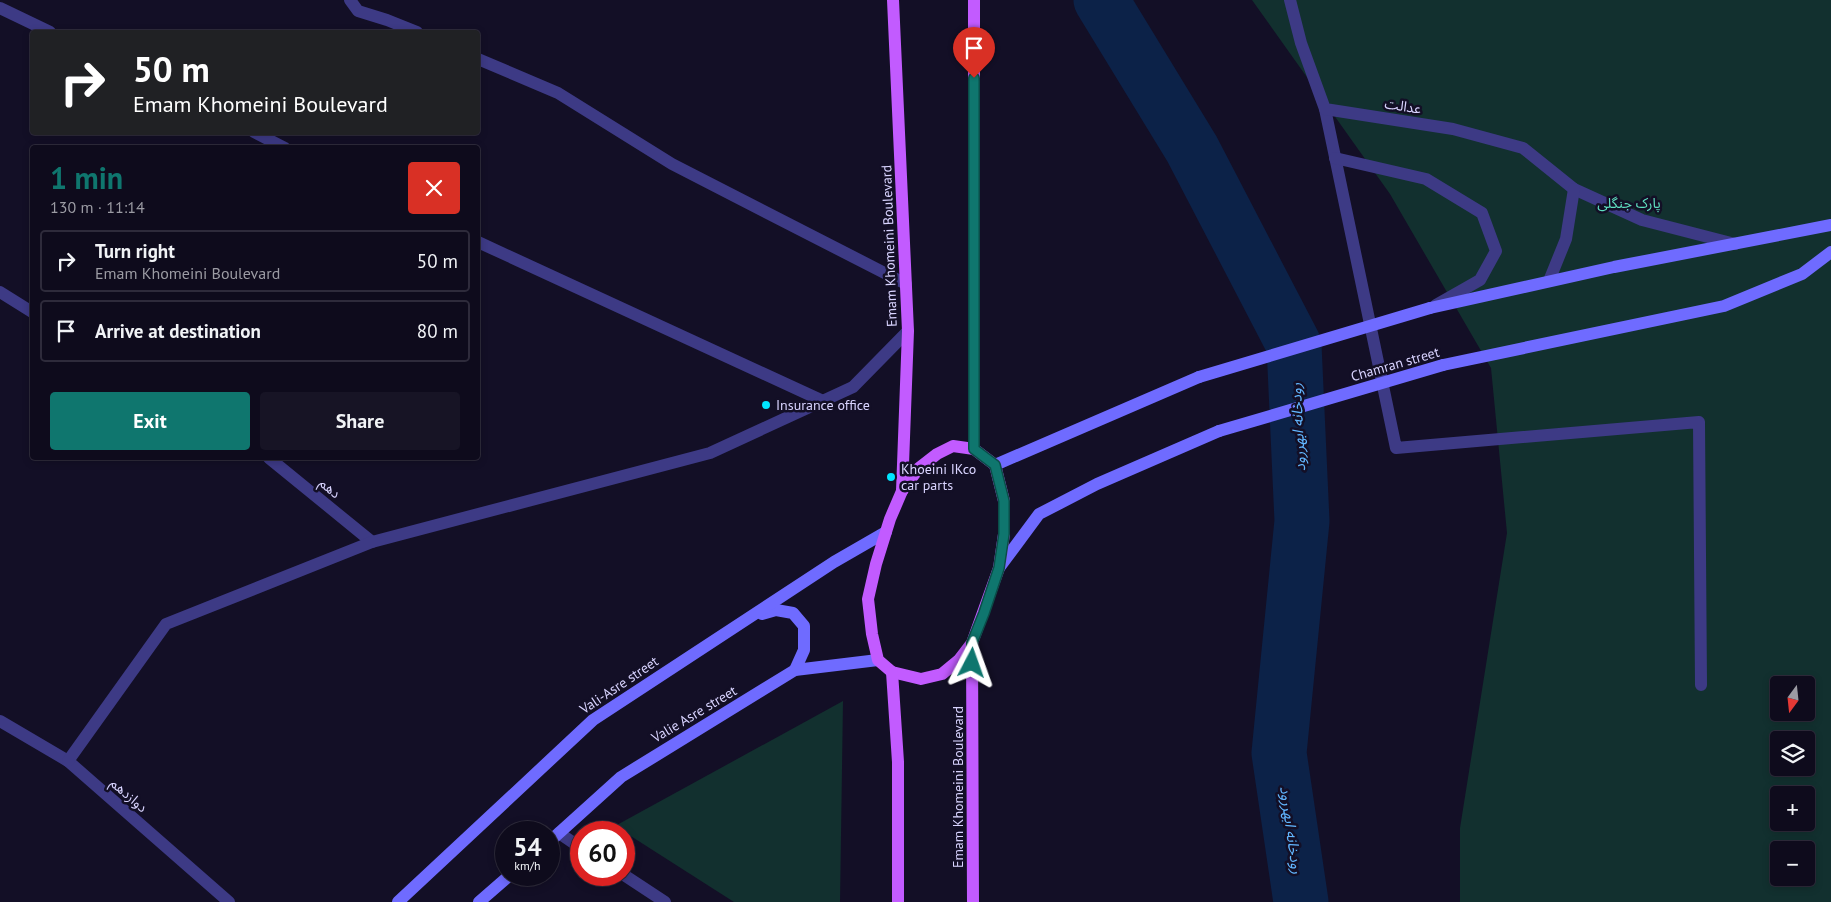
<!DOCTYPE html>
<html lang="en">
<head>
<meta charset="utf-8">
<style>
  body { margin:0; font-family:"PT Sans","Noto Sans Arabic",sans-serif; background:#171425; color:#f1f3f6; height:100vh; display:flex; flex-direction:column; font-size:19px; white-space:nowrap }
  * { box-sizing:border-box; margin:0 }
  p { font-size:16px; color:#9b9ba3 }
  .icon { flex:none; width:28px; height:28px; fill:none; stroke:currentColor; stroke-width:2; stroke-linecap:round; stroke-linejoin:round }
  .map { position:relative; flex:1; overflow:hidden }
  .side { position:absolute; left:30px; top:145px; width:450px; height:315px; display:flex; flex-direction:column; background:#0e0b1c; border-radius:5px; box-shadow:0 2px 8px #0003,0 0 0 1px #2e2b3b }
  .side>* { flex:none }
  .hud { position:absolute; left:30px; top:30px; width:450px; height:105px; border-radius:5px; box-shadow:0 2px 8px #0003,0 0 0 1px #2e2b3b; background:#202124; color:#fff; overflow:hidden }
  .needle { width:32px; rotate:195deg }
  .tools { position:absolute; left:1770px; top:676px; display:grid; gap:10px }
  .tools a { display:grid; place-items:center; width:45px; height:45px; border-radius:5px; background:#0e0b1c; box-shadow:0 2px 8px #0003,0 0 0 1px #2e2b3b; font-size:25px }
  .speed { position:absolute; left:495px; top:821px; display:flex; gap:10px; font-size:25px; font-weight:700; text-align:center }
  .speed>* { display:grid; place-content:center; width:65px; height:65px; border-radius:50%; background:#0e0b1c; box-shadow:0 2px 8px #0003,0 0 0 1px #2e2b3b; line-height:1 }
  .speed small { font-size:12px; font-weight:400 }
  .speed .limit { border:8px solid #d22; background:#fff; color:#111 }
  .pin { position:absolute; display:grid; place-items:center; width:42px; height:42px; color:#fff; margin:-51px -21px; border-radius:50% 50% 50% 0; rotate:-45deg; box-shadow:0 0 5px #0007 }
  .pin .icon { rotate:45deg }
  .me { position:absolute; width:55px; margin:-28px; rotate:4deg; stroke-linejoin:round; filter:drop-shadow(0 0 4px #0008) }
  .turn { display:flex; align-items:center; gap:18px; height:105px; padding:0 20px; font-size:22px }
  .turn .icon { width:65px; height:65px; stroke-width:2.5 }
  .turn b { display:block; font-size:35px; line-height:42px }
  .round { display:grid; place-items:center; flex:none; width:52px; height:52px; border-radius:5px; background:#171425 }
  .headline { display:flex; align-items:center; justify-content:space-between; height:85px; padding:0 20px }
  h1 { font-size:30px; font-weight:700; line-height:38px; color:#0f766e }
  .button { display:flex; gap:10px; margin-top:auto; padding:10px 20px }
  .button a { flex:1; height:58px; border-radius:5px; background:#0f766e; color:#fff; font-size:20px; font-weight:700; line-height:58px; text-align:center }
  .button a+a { background:#171425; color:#f1f3f6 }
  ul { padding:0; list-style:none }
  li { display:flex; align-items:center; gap:15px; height:62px; margin:0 10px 8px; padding:0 10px; border:2px solid #2e2b3b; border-radius:5px }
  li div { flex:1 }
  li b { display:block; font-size:19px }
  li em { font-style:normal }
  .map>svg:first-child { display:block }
  .green { fill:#12302f; fill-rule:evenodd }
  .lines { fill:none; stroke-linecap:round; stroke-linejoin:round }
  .river { stroke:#0c2248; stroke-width:55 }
  .lane { stroke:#3d3a85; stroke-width:12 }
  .street { stroke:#3d3a85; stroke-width:12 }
  .secondary { stroke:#6f6bff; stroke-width:12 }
  .primary { stroke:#c25bff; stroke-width:12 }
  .secondary-bridge { stroke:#6f6bff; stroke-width:12 }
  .route-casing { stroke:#0a4d48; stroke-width:12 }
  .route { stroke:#0f766e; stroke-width:9 }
  .poi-dot { fill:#00e5ff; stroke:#130f26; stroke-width:2 }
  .labels { text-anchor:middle; stroke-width:5; stroke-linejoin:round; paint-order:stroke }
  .street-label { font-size:14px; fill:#d9d4ff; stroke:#130f26 }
  .park-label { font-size:14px; fill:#5fe0c0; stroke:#130f26 }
  .poi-label { font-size:14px; fill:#d9d4ff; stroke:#130f26; text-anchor:start }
  .water-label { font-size:15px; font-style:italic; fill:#62b6ff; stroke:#130f26 }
</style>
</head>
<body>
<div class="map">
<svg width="1831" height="902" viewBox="0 0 1831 902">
  <rect width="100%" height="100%" fill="#130f26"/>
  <g class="green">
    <path d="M1252,0H1831V902H1460V828L1507,533L1491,368L1390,194ZM1779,685H1806V712H1779ZM1779,740H1806V768H1779ZM1779,795H1806V822H1779ZM1779,850H1806V878H1779Z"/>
    <polygon points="843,701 840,902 734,902 615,826"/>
  </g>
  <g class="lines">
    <polyline class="river" points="1101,0 1192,149 1294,345 1302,521 1279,753 1301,902"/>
    <g class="lane">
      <polyline points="1325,109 1396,448 1699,422 1701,685"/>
      <polyline points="1335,158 1426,179 1482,213 1496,251 1480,280 1436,305"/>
    </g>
    <g class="street">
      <polyline points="350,0 358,11 387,20 417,32"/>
      <polyline points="1290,0 1301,43 1325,109 1453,129 1523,148 1574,189 1642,220 1735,244"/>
      <polyline points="0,8 50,32"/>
      <polyline points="478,59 558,93 672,164 906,284"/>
      <polyline points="254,132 285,148"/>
      <polyline points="478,242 823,401"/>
      <polyline points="1549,281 1566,239 1574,189"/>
      <polyline points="0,292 32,312"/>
      <polyline points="269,458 372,542"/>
      <polyline points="0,721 68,761 229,902"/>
      <polyline points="68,761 166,624 372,542 710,453 853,387 908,331"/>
      <polyline points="559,833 581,848"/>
      <polyline points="624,875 665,902"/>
    </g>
    <g class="secondary">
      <polyline points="1430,308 1614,267 1831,225"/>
      <polyline points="1443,365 1724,306 1802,274 1831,252"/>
      <polyline points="995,465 1199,377"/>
      <polyline points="999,568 1039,514 1097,484 1219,431"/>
      <polyline points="762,614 776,610 793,613 804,626 804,650 795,670"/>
      <polyline points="549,842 621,777 795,670 878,660"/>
      <polyline points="398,902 593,720 834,562 886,532"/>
      <polyline points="479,902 510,875"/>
    </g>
    <g class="primary">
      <polyline points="893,0 908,331 902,491"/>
      <polyline points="974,0 974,449"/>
      <polyline points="972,643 959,660 942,674 921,679 892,672 878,660 872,634 868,599 876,564 890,519 902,491 919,468 937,454 953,446 974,449 995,465 1004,501 1004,534 999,568 972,643 973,902"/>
      <polyline points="892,672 898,762 898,902"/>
    </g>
    <g class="secondary-bridge">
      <polyline points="1199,377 1430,308"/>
      <polyline points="1219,431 1443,365"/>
    </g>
  </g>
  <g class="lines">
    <defs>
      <polyline id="route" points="972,663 972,643 984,613 999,568 1004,534 1004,501 995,465 974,449 974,78"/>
    </defs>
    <use href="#route" class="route-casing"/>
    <use href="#route" class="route"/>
  </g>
  <g class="poi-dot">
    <circle cx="766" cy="405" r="5"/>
    <circle cx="891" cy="477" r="5"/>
  </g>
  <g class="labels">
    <g class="street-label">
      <text transform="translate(1403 106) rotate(9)" y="5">عدالت</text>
      <text transform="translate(889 246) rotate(-92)" y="5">Emam Khomeini Boulevard</text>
      <text transform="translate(1395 364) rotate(-16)" y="5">Chamran street</text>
      <text transform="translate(330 488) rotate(40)" y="5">دهم</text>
      <text transform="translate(619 685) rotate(-34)" y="5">Vali-Asre street</text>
      <text transform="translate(694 714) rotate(-31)" y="5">Valie Asre street</text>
      <text transform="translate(958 787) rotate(-90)" y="5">Emam Khomeini Boulevard</text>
      <text transform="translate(129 795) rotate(41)" y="5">دوازدهم</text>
    </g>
    <g class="park-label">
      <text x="1629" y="208">پارک جنگلی</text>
    </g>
    <g class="poi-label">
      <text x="776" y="410">Insurance office</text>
      <text x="901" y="474">Khoeini IKco<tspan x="901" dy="16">car parts</tspan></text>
    </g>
    <g class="water-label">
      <text transform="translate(1298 427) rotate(-93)" y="5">رودخانه ابهررود</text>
      <text transform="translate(1291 830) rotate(82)" y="5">رودخانه ابهررود</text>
    </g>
  </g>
</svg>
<div class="tools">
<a><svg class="needle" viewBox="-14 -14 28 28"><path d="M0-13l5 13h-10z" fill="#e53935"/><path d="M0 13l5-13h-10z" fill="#9b9ba3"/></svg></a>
<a><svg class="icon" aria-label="layers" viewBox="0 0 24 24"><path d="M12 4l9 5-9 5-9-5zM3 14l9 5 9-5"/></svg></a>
<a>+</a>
<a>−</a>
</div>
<div class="speed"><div>54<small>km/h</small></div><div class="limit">60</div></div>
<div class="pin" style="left:974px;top:78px;background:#d93025"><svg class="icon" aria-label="arrive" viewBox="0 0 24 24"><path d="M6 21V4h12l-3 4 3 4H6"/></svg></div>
<svg class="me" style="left:972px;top:663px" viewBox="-20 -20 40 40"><path d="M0-17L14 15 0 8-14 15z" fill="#0f766e" stroke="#fff" stroke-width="4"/></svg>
<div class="hud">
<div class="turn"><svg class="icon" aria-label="right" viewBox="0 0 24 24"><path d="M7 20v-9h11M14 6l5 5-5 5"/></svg><div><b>50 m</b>Emam Khomeini Boulevard</div></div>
</div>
<section class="side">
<div class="headline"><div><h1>1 min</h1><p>130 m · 11:14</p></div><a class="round" style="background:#d93025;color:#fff"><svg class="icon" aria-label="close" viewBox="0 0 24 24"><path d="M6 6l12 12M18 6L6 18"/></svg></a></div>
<ul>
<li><svg class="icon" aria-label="right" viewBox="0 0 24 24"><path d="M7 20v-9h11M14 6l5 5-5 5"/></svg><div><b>Turn right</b><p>Emam Khomeini Boulevard</p></div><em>50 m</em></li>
<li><svg class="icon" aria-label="arrive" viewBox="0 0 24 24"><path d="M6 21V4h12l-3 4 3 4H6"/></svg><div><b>Arrive at destination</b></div><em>80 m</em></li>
</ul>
<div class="button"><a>Exit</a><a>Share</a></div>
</section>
</div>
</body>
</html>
